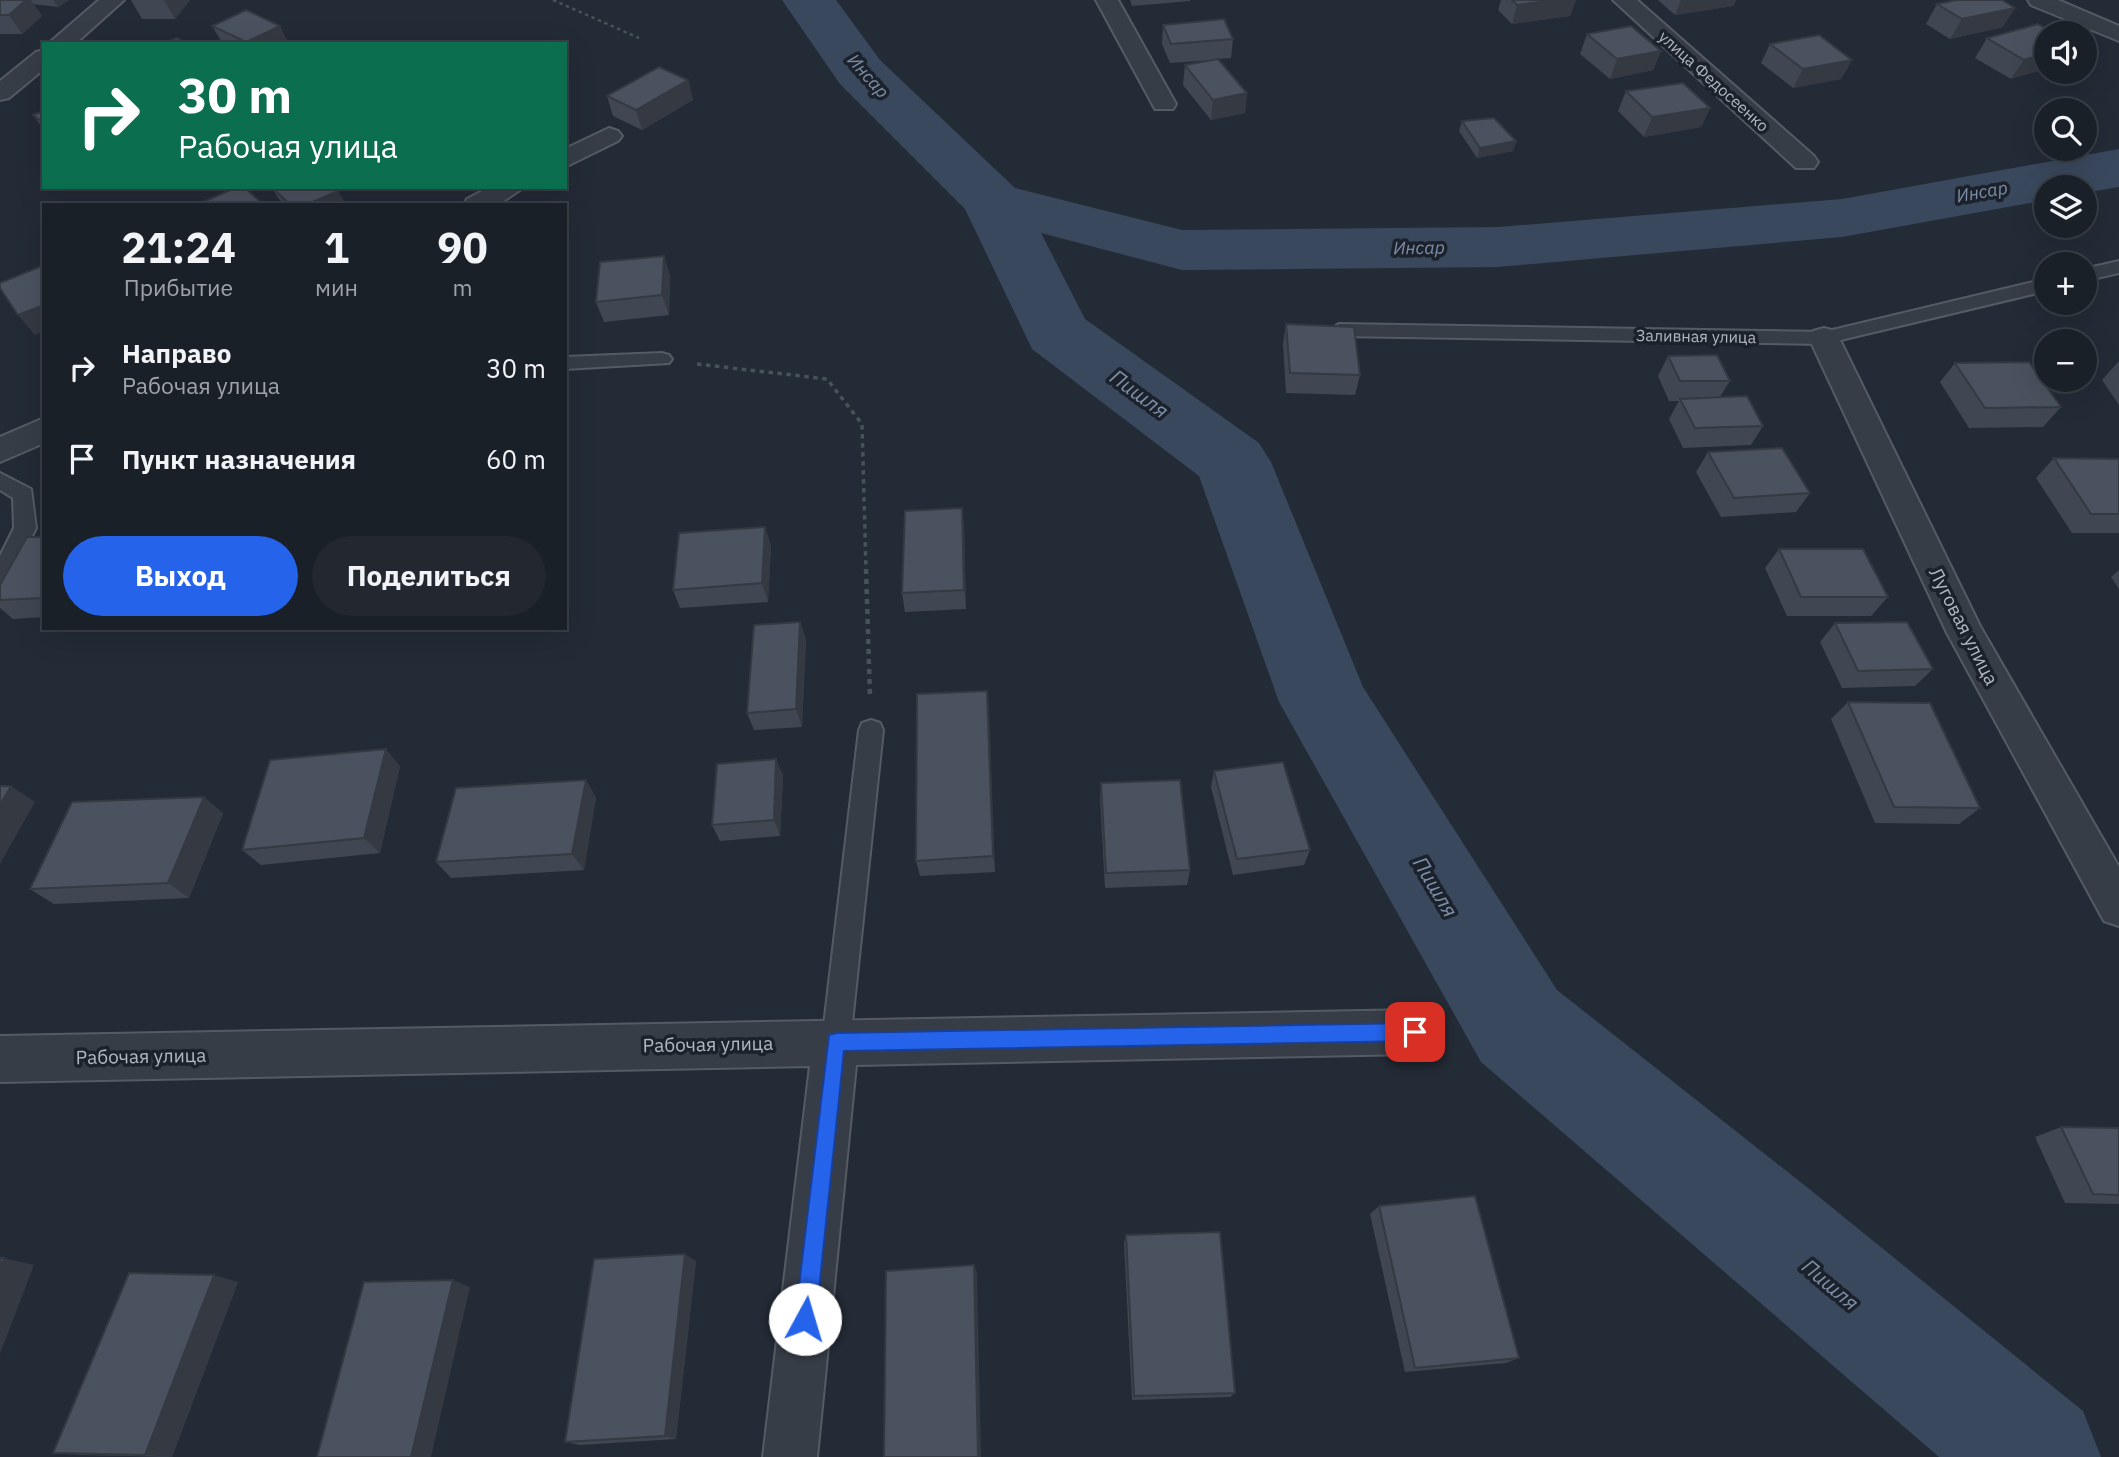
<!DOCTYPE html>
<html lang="ru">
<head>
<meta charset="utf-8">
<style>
  body { margin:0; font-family:"IBM Plex Sans",sans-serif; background:#232830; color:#f1f3f6; height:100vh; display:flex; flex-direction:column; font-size:26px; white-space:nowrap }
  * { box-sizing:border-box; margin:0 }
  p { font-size:23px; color:#9fa3a8 }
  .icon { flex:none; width:38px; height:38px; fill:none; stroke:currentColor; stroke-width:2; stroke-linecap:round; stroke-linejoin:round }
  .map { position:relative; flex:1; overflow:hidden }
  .details { position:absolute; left:42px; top:203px; width:525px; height:427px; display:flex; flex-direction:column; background:#1a2028; border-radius:0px; box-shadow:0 7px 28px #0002,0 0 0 2px #383e45 }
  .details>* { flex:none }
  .hud { position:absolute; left:42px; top:42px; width:525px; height:147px; border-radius:0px; box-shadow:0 7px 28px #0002,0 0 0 2px #383e45; background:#0b6e4f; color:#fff; overflow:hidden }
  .fabs { position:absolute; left:2034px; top:21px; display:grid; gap:14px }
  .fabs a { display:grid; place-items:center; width:63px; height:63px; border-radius:50%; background:#1a2028; box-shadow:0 7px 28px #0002,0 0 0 2px #383e45; font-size:35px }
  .pin { position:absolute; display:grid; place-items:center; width:60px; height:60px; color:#fff; margin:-30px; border-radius:14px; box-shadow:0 4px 10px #0006 }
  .me { position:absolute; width:77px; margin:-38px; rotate:6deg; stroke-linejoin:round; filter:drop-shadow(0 0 5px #0008) }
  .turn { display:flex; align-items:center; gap:24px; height:147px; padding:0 21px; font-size:32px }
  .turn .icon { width:91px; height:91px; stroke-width:2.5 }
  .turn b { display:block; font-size:49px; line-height:60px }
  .eta { display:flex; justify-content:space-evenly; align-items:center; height:119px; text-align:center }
  .eta b { font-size:42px; font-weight:700; line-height:49px }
  .action { display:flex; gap:14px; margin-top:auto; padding:14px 21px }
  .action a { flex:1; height:80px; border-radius:42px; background:#2563eb; color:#fff; font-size:28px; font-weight:700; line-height:80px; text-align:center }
  .action a+a { background:#232830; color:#f1f3f6 }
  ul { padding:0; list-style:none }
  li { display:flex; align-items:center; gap:21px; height:91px; padding:0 21px }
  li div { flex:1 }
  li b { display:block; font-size:26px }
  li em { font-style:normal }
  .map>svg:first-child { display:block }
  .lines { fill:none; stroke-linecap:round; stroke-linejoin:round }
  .river { fill:#3a485d; fill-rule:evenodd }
  .service-casing { stroke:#545b64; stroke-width:4 }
  .minor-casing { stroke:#545b64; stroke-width:4 }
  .tertiary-casing { stroke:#545b64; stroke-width:4 }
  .path-far2 { stroke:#455456; stroke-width:2.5; stroke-dasharray:3.5 3.5; stroke-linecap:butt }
  .path-far1 { stroke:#455456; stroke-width:3.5; stroke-dasharray:4.5 4.5; stroke-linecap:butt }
  .path { stroke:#455456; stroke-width:4.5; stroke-dasharray:5 5; stroke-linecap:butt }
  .service { fill:#373d47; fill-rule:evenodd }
  .minor { fill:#373d47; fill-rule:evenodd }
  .tertiary { fill:#373d47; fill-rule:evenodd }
  .wall { fill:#404752 }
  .shaded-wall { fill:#343942 }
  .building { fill:#4a525f; stroke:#343942; stroke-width:2 }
  .route { fill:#2563eb; stroke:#184099; stroke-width:2 }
  .labels { text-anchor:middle; stroke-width:7; stroke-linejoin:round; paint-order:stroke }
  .far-street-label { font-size:16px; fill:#b1b8c3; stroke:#1c222b }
  .far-water-label { font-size:18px; font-style:italic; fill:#7c8ea8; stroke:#1c222b }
  .street-label { font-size:19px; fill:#b1b8c3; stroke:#1c222b }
  .water-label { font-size:21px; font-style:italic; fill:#7c8ea8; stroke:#1c222b }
</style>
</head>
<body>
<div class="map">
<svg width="2119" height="1457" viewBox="0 0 2119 1457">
  <rect width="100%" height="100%" fill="#232b36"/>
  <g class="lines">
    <polygon class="river" points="782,0 836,0 880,60 1015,188 1182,230 1498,227 1842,199 2119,149 2119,187 2084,193 2084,187 2046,187 2046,200 1842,237 1498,267 1182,270 1041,233 1085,319 1259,443 1271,462 1363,687 1557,990 1808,1188 2083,1411 2101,1457 1939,1457 1481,1062 1279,702 1199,476 1032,349 965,209 840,84"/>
    <defs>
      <g id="service">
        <polygon points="2119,261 2119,273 2084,281 2084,269"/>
        <polygon points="2046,279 2046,291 1824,344 1339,336 1330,330 1339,324 1824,332"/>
        <polygon points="662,353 669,355 672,359 669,363 565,369 565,357"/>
        <polygon points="0,473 31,489 36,528 8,585 0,587 0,556 14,528 13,498 0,490"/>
        <polygon points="871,720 880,723 883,730 850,1042 846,1052 836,1056 826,1052 822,1042 859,730 862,723"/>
      </g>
      <g id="minor">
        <polygon points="99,0 124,0 75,44 48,44"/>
        <polygon points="1096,0 1118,0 1176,104 1173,109 1155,109"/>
        <polygon points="1613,0 1637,0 1814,156 1818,162 1814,168 1796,168"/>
        <polygon points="44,50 44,69 9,98 0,100 0,81 36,52"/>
        <polygon points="609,128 618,131 622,136 618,141 565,167 565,149"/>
        <polygon points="490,187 524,187 498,205 464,205 467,199"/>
        <polygon points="1824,328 1835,331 1839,338 1980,626 2119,867 2119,926 2104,921 1946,631 1809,338 1813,331"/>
        <polygon points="44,418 44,443 0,462 0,437"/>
        <polygon points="1415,1010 1431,1016 1438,1032 1431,1048 1415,1054 856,1065 817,1457 763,1457 810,1066 0,1082 0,1036"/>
      </g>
      <polygon id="tertiary" points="2028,0 2058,0 2119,26 2119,41 2031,5"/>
    </defs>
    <use href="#service" class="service-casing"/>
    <use href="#minor" class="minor-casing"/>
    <use href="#tertiary" class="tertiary-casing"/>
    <polyline class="path-far2" points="553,0 639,38"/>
    <polyline class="path-far1" points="697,364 827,379 862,424 866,571"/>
    <polyline class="path" points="866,569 870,697"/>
    <use href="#service" class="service"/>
    <use href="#minor" class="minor"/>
    <use href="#tertiary" class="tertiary"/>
  </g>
  <g class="wall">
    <polygon points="0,0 69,0 58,7 33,4 42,16 22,34 0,34"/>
    <polygon points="131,0 190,0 175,19 142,19"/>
    <polygon points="1130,0 1190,0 1190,1 1132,6"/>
    <polygon points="1501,0 1576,0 1570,16 1512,24 1498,10"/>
    <polygon points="1658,0 1736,0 1733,6 1675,15"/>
    <polygon points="1937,4 2003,27 1950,39 1926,24"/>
    <polygon points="1163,25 1233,39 1231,58 1218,59 1247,93 1245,113 1211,120 1183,85 1185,65 1213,60 1170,63 1162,44"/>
    <polygon points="212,26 289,44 223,44"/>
    <polygon points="2054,33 2011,79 1975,58 1987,38"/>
    <polygon points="1587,34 1661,51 1653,70 1610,79 1580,54"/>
    <polygon points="1770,44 1852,60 1841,79 1793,88 1761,63"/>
    <polygon points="688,80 693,100 642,130 613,116 607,96"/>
    <polygon points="1626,91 1710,108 1701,127 1644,137 1618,111"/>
    <polygon points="44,111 44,130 33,115"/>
    <polygon points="1462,121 1516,141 1513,151 1477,158 1459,131"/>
    <polygon points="272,188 344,201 335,205 286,205 278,198"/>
    <polygon points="664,256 670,276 669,315 604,322 596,302"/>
    <polygon points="1286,324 1360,375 1355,395 1286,393 1283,344"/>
    <polygon points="1668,356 1730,381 1720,397 1763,426 1751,445 1683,448 1669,419 1679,401 1669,401 1658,376"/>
    <polygon points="2119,361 2119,405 2102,380"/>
    <polygon points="1955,363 2061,407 2043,427 1969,428 1940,382"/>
    <polygon points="1708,452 1810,493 1796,512 1721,517 1696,472"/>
    <polygon points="2054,458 2119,459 2119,533 2072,533 2036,478"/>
    <polygon points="962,508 964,527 966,609 905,612 902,593"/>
    <polygon points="765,527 771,546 768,602 680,608 673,590"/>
    <polygon points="44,537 44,617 13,619 0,608 0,585"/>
    <polygon points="1779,549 1888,597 1871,616 1787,616 1765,568"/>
    <polygon points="2119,570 2119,589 2111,577"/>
    <polygon points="800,622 806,640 802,727 754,730 747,713"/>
    <polygon points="1835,623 1933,669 1915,686 1842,688 1820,642"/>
    <polygon points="987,691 995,872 920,876 916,861"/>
    <polygon points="1848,702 1980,808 1959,824 1875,823 1831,719"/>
    <polygon points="776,759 783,776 780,836 720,841 712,825"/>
    <polygon points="400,766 380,853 261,865 242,850"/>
    <polygon points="1214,771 1310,850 1304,865 1233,875 1211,787"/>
    <polygon points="1101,783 1190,870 1187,885 1105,888 1100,799"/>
    <polygon points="596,797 584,870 451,878 436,862"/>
    <polygon points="223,813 189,898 54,904 30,889"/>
    <polygon points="2061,1127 2119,1128 2119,1204 2065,1203 2035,1137"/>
    <polygon points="1379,1206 1519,1358 1506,1363 1405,1372 1370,1214"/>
    <polygon points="1126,1235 1235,1393 1230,1397 1132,1400 1124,1243"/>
    <polygon points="696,1261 676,1439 580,1445 565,1442"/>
    <polygon points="238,1282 172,1457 83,1455 53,1453"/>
  </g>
  <g class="shaded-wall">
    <polygon points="26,0 31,0 42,16 22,34 9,15"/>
    <polygon points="53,0 69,0 58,7"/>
    <polygon points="164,0 190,0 175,19"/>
    <polygon points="1555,0 1576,0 1570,16 1512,24 1517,5"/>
    <polygon points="1681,0 1736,0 1733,6 1675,15"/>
    <polygon points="2015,8 2003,27 1950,39 1962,19"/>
    <polygon points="280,26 289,44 247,44 246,42"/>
    <polygon points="1661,51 1653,70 1610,79 1617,59"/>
    <polygon points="2046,53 2046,69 2011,79 2024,60"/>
    <polygon points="1852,60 1841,79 1793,88 1803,69"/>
    <polygon points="688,80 693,100 642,130 636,110"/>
    <polygon points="1247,93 1245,113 1211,120 1213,100"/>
    <polygon points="1710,108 1701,127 1644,137 1652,117"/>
    <polygon points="1516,141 1513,151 1477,158 1480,148"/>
    <polygon points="338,191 344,201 335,205 306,205"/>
    <polygon points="664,256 670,276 669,315 662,295"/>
    <polygon points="44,305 44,331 35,335 18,315"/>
    <polygon points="962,508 964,527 966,609 964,590"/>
    <polygon points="765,527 771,546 768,602 762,583"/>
    <polygon points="800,622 806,640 802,727 796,709"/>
    <polygon points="987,691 989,708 995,872 993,856"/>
    <polygon points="386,749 400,766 380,853 364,838"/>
    <polygon points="776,759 783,776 780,836 774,820"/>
    <polygon points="586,780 596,797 584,870 572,854"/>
    <polygon points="11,786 35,802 0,864 0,805"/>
    <polygon points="204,797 223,813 189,898 168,883"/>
    <polygon points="685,1254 696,1261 676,1439 665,1436"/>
    <polygon points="4,1258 34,1265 0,1354 0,1269"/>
    <polygon points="974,1265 977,1272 981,1457 978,1457"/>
    <polygon points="214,1275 238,1282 172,1457 145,1455"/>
    <polygon points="453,1280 470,1287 431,1457 411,1457"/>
  </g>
  <g class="building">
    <polygon points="0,0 26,0 9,15 0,15"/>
    <polygon points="1512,0 1555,0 1517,5"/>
    <polygon points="1957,0 2002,0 2015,8 1962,19 1937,4"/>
    <polygon points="246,10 280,26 246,42 212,26"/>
    <polygon points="1224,19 1233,39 1171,44 1163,25"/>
    <polygon points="2038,24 2054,33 2046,33 2046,53 2024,60 1987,38"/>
    <polygon points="1631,26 1661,51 1617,59 1587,34"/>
    <polygon points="1819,35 1852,60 1803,69 1770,44"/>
    <polygon points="176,38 189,44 164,44"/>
    <polygon points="1218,59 1247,93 1213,100 1185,65"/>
    <polygon points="659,67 688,80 636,110 607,96"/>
    <polygon points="1683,83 1710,108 1652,117 1626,91"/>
    <polygon points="44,111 44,123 33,115"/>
    <polygon points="1494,118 1516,141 1480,148 1462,121"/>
    <polygon points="237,187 244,187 264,205 196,205"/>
    <polygon points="273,187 334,187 338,191 306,205 291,205 272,188"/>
    <polygon points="664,256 662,295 596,302 600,262"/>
    <polygon points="44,265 44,305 18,315 0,288 0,283"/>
    <polygon points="1286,324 1354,327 1360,375 1290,373"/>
    <polygon points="1717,355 1730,381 1680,381 1668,356"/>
    <polygon points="2029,362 2061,407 1985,408 1955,363"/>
    <polygon points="1747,396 1763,426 1695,428 1680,399"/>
    <polygon points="1782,448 1810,493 1734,498 1708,452"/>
    <polygon points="2054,458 2119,459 2119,514 2091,514"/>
    <polygon points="962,508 964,590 902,593 905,511"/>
    <polygon points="765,527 762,583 673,590 679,533"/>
    <polygon points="27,537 44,537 44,598 0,600 0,585"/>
    <polygon points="1779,549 1863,549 1888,597 1801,597"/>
    <polygon points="800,622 796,709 747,713 754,625"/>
    <polygon points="1907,622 1933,669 1858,671 1835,623"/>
    <polygon points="987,691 993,856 916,861 917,694"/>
    <polygon points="1848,702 1930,703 1980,808 1894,807"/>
    <polygon points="386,749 364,838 242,850 270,760"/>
    <polygon points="776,759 774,820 712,825 717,764"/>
    <polygon points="1283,762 1310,850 1237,859 1214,771"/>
    <polygon points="586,780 572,854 436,862 456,788"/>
    <polygon points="1180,780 1190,870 1106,873 1101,783"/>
    <polygon points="0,786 11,786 0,805"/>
    <polygon points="204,797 168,883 30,889 72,802"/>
    <polygon points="2061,1127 2119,1128 2119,1195 2093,1194"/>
    <polygon points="1475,1196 1519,1358 1415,1368 1379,1206"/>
    <polygon points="1220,1232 1235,1393 1134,1396 1126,1235"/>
    <polygon points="685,1254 665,1436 565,1442 594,1259"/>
    <polygon points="0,1258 4,1258 0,1269"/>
    <polygon points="974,1265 978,1457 884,1457 886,1271"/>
    <polygon points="129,1273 214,1275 145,1455 53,1453"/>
    <polygon points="453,1280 411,1457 317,1457 364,1282"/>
  </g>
  <polygon class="route" points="1415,1023 1422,1026 1425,1032 1422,1039 1415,1041 844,1051 816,1319 813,1326 805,1329 798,1326 795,1319 829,1035 836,1033"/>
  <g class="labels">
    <g class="far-street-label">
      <text transform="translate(1714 81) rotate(42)" y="6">улица Федосеенко</text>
      <text transform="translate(1696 336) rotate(1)" y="6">Заливная улица</text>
    </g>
    <g class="far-water-label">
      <text transform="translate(868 76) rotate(48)" y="6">Инсар</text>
      <text transform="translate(1982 192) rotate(-10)" y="6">Инсар</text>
      <text transform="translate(1419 248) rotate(-1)" y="6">Инсар</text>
    </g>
    <g class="street-label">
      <text transform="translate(1964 626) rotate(63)" y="7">Луговая улица</text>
      <text transform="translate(708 1044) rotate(-1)" y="7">Рабочая улица</text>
      <text transform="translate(141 1056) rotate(-1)" y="7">Рабочая улица</text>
    </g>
    <g class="water-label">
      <text transform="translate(1139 394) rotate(36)" y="7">Пишля</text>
      <text transform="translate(1435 887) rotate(59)" y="7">Пишля</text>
      <text transform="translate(1830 1285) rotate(40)" y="7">Пишля</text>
    </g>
  </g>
</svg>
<div class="fabs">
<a><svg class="icon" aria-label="sound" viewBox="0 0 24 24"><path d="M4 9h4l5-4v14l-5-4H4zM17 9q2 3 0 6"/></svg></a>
<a><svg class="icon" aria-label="search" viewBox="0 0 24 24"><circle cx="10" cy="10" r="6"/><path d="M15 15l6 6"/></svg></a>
<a><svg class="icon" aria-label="layers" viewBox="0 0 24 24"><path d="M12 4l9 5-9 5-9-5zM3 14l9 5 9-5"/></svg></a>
<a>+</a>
<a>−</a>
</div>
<div class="pin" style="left:1415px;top:1032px;background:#d93025"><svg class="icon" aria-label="arrive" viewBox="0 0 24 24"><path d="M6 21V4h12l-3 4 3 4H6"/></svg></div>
<svg class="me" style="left:805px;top:1319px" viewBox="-20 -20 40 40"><circle r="19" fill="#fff"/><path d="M0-13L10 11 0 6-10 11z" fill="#2563eb"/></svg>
<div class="hud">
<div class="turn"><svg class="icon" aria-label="right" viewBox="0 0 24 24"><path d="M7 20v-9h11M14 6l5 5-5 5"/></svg><div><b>30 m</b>Рабочая улица</div></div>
</div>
<section class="details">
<div class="eta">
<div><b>21:24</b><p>Прибытие</p></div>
<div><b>1</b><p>мин</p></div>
<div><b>90</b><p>m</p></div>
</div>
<ul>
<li><svg class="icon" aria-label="right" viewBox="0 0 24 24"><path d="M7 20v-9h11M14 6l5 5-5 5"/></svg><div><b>Направо</b><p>Рабочая улица</p></div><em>30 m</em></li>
<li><svg class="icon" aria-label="arrive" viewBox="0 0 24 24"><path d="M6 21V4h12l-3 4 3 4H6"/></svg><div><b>Пункт назначения</b></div><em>60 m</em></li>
</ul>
<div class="action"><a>Выход</a><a>Поделиться</a></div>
</section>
</div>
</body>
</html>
